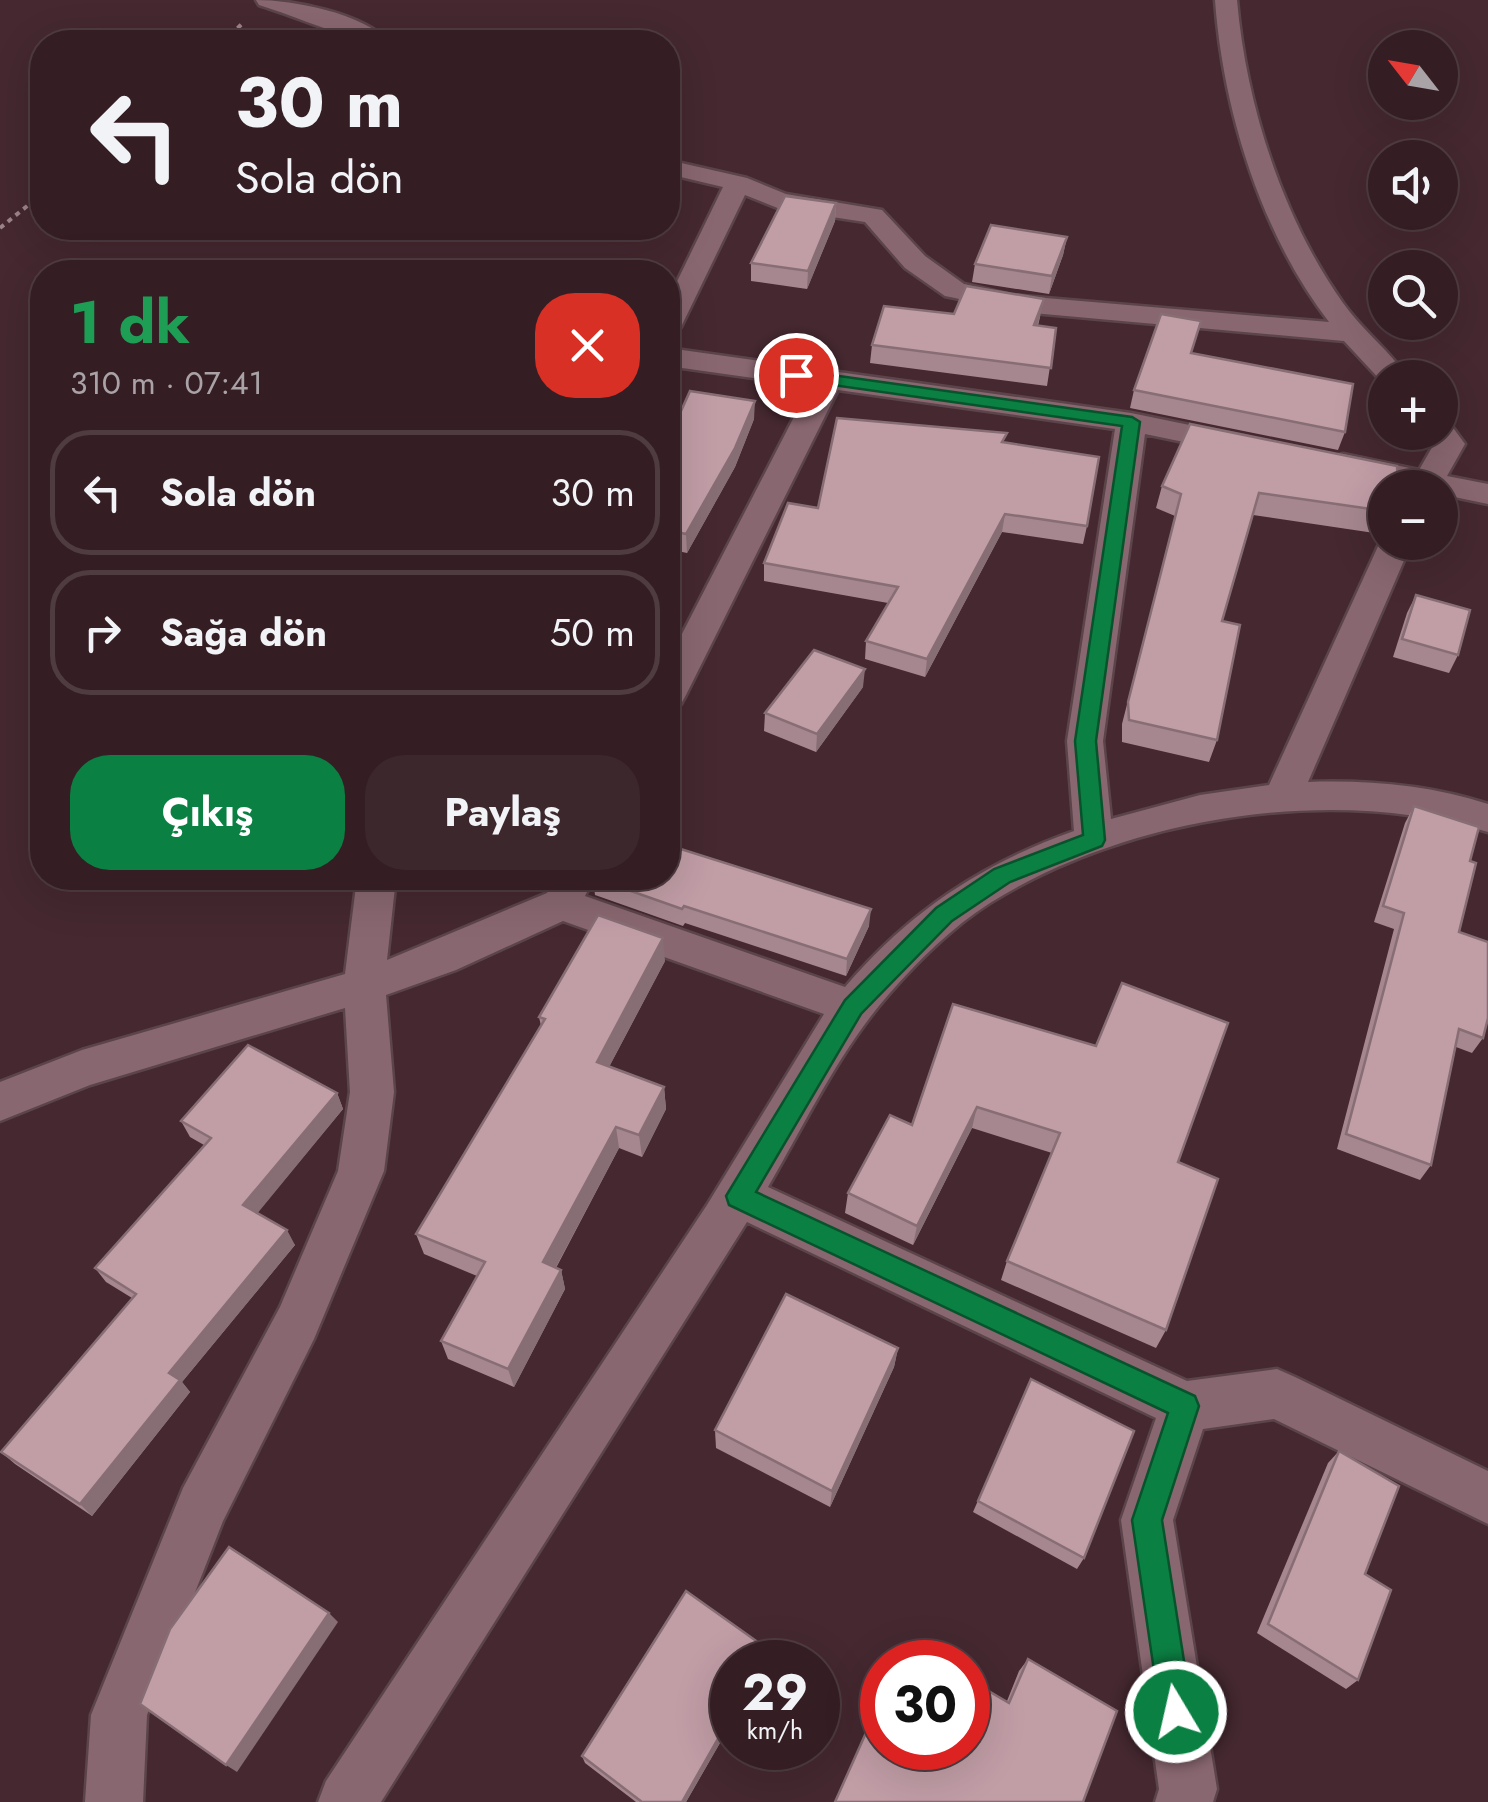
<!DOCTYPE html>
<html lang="tr">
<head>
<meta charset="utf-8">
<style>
  body { margin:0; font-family:Jost,sans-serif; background:#3c272c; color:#f1f3f6; height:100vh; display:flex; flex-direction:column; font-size:38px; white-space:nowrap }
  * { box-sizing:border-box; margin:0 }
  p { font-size:32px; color:#a9a2a6 }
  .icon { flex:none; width:55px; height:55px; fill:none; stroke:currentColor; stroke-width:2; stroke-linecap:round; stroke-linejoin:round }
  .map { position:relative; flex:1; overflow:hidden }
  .drawer { position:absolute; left:30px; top:260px; width:650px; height:630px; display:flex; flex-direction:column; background:#341e24; border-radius:40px; box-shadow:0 10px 40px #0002,0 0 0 2px #4e3c41 }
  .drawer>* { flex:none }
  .banner { position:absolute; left:30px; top:30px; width:650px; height:210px; border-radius:40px; box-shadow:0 10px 40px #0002,0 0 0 2px #4e3c41; background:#341e24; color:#f1f3f6; overflow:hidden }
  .needle { width:65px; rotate:301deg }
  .tools { position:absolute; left:1368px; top:30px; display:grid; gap:20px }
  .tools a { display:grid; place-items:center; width:90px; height:90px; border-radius:50%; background:#341e24; box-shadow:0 10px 40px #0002,0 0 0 2px #4e3c41; font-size:50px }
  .speed { position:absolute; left:710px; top:1640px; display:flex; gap:20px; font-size:50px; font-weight:700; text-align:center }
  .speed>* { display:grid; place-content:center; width:130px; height:130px; border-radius:50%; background:#341e24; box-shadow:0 10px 40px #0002,0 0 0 2px #4e3c41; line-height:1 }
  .speed small { font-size:25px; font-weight:400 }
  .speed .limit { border:15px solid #d22; background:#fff; color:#111 }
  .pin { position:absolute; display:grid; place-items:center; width:85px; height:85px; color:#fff; margin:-42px; border:5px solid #fff; border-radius:50%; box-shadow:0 2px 10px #0007 }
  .me { position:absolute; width:110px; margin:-55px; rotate:351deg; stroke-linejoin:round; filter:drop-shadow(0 0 8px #0008) }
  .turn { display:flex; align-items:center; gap:35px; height:210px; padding:0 40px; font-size:45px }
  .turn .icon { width:130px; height:130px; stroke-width:2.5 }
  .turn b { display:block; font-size:70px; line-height:85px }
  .round { display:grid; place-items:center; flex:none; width:105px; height:105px; border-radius:40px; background:#3c272c }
  .head { display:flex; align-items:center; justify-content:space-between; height:170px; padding:0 40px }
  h1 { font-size:60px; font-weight:700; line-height:75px; color:#1e9e55 }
  .action { display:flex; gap:20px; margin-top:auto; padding:20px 40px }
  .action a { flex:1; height:115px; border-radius:40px; background:#0b8043; color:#fff; font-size:40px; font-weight:700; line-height:115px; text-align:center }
  .action a+a { background:#3c272c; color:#f1f3f6 }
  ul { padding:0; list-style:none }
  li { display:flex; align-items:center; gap:30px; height:125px; margin:0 20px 15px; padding:0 20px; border:5px solid #4e3c41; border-radius:40px }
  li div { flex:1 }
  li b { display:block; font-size:38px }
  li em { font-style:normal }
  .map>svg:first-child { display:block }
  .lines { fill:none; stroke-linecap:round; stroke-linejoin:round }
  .street-casing { stroke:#5c444b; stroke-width:5 }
  .path { stroke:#9c838a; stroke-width:4; stroke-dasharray:5 5; stroke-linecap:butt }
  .street { fill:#896770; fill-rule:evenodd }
  .wall { fill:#a6878f }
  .shaded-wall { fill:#876e74 }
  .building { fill:#c19da6; stroke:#876e74; stroke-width:2.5 }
  .route { fill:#0b8043; stroke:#07532c; stroke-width:2.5 }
</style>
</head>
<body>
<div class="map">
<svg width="1488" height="1802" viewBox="0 0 1488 1802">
  <rect width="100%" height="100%" fill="#452830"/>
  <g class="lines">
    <defs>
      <g id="street">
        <path d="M256,0C293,0 363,13 389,42C355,44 296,16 259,5Z"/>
        <path d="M1215,0H1237C1246,104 1282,217 1343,303C1362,330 1389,350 1408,378H1385L1384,384L1344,341L1011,311L955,298L945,296L905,268L865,222L780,209L745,195L682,325L678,331L668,333V300L723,187L668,174V160L747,178L786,194L882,210L925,256L964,284L1011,295L1329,322C1261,234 1223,110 1215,0Z"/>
        <path d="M668,348L1131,413L1248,437L1252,444L1248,451L1237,453L1145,434L1103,741L1111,819L1200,795L1269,785L1380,542L1385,534V542H1412L1308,782C1369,780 1429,785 1488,804V832C1333,784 1127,817 990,903C952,927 919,960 889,994C839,1051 806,1122 768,1187L1187,1381L1277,1369L1295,1377L1488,1471V1524L1274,1419L1203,1429L1173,1520L1217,1789L1213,1802H1155L1159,1789L1121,1520L1156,1418L747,1222L381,1802H318L326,1781L707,1205L824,1014L563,921L456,970L386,995L394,1092L384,1171L314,1339L223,1521L147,1715L143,1802H85L91,1715L183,1488L280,1307L338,1171L350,1092L345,1008L90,1085L0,1121V1082L82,1050L345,974L357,878H396L387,960L547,893L555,878H594L585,896L845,987C909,912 981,864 1074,831L1067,741L1115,429L838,390L686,695L681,704L668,708V661L810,386L668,366Z"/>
        <path d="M1440,422L1451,425L1465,444L1447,476L1488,484V504L1440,494V488C1403,488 1368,480 1332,471L1327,464L1332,457L1343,454L1419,470L1434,444L1426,432H1440Z"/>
      </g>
    </defs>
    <use href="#street" class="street-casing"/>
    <g class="path">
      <polyline points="223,42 244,22"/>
      <polyline points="0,228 42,194"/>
    </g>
    <use href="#street" class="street"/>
  </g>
  <g class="wall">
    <polygon points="836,203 835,221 807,289 751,281 751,263"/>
    <polygon points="1067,237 1063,255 1049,294 972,282 975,264"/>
    <polygon points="954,314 1040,317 1038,326 1056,328 1047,386 870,363 872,345"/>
    <polygon points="1192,354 1345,432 1338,450 1130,408 1134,390"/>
    <polygon points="754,419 735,467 687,553 668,549 668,440"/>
    <polygon points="1006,443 1087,526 1083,544 1002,532 925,677 865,659 866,641 888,603 764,581 764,563 818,508"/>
    <polygon points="1162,486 1385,488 1385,531 1381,534 1253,515 1222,621 1217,740 1209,762 1122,742 1122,724 1175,516 1156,508"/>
    <polygon points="1416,595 1458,655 1449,673 1393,657 1407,613"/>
    <polygon points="863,687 816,752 764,731 765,713"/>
    <polygon points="1414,806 1470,861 1459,932 1483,1038 1472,1053 1456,1047 1431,1165 1420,1180 1337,1149 1394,929 1374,922 1405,823"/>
    <polygon points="446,878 506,878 501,888"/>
    <polygon points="593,878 869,926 846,976 685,923 683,926 595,895"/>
    <polygon points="665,961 609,1067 664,1087 666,1109 642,1157 619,1148 556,1268 561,1270 565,1289 514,1387 448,1359 441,1341 477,1276 424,1254 416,1234 541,1026 539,1017"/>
    <polygon points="953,1004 1178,1162 1166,1330 1156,1348 1001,1280 1007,1261 1052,1153 972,1128 913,1245 845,1213 848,1193 912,1125"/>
    <polygon points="337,1093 343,1109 257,1213 295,1245 182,1382 190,1392 92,1516 15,1464 1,1452 132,1298 106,1282 95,1268 204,1145 190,1137 181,1121"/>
    <polygon points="898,1348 894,1367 830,1507 716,1448 715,1430"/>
    <polygon points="1031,1379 1084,1558 1077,1569 973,1512"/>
    <polygon points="1339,1451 1365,1574 1358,1680 1346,1689 1257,1633 1328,1463"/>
    <polygon points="686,1591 769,1650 769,1659 767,1662 732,1662 732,1722 686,1802 636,1802 585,1763 582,1756"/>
    <polygon points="1028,1659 1083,1802 882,1748 1007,1701 1019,1671"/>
  </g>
  <g class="shaded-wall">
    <polygon points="836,203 835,221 807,289 808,271"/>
    <polygon points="1067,237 1063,255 1049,294 1052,276"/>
    <polygon points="1044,299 1040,317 1031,343 1034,325"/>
    <polygon points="755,401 754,419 735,467 687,553 686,534"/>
    <polygon points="1005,514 1002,532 925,677 927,659"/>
    <polygon points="865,669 863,687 816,752 817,734"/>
    <polygon points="499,878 506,878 501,888"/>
    <polygon points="871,909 869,926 846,976 847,959"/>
    <polygon points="663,938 665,961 600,1084 597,1062"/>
    <polygon points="664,1087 666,1109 642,1157 639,1135"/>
    <polygon points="337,1093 343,1109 252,1220 243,1205"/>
    <polygon points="977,1107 972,1128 913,1245 917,1226"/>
    <polygon points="616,1127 619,1148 548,1282 543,1262"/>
    <polygon points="287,1230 295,1245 182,1382 190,1392 92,1516 80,1504 169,1373"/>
    <polygon points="561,1270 565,1289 514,1387 508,1369"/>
    <polygon points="898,1348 894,1367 830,1507 832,1491"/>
    <polygon points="329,1613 338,1622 237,1772 226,1765"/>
    <polygon points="732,1714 732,1722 686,1802 682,1802"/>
  </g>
  <g class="building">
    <polygon points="785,196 836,203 808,271 751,263"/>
    <polygon points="991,225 1067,237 1052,276 975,264"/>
    <polygon points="966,286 1044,299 1034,325 1056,328 1051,368 872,345 884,306 954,314"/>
    <polygon points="1161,314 1201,321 1191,353 1353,384 1345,432 1134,390"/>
    <polygon points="690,391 755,401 735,448 686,534 668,530 668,465 678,447 668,445 668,440"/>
    <polygon points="837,418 1007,433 1002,442 1099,457 1087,526 1005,514 927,659 866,641 898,587 764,563 788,503 818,508"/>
    <polygon points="1190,424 1397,466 1398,488 1385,488 1385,511 1259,493 1222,621 1240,625 1217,740 1129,720 1128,702 1181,494 1162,486"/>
    <polygon points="1416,595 1470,610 1458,655 1402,639"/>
    <polygon points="814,650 865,669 817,734 765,713"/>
    <polygon points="1414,806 1479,827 1470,861 1476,863 1459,932 1488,942 1488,1018 1483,1038 1459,1029 1431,1165 1346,1134 1404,913 1383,906"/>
    <polygon points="668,845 871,909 847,959 684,906 682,909 594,878 668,878"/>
    <polygon points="598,915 663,938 597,1062 664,1087 639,1135 616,1127 543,1262 561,1270 508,1369 441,1341 485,1262 416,1234 545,1019 539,1017"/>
    <polygon points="1122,983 1228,1023 1178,1162 1218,1179 1166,1330 1007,1261 1060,1133 977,1107 917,1226 848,1193 890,1115 912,1125 953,1004 1096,1046"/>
    <polygon points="248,1045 337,1093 243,1205 287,1230 169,1373 180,1380 80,1504 1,1452 136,1294 95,1268 211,1138 181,1121"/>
    <polygon points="786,1294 898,1348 832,1491 715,1430"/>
    <polygon points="1031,1379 1134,1431 1084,1558 978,1501"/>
    <polygon points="1339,1451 1399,1486 1365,1574 1391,1590 1358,1680 1268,1624"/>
    <polygon points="229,1547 329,1613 226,1765 140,1704 170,1629"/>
    <polygon points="686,1591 769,1650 762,1662 732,1662 732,1714 682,1802 642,1802 582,1756"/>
    <polygon points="1028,1659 1117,1711 1083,1802 835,1802 882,1697 882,1748 968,1748 968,1679 1009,1703"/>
  </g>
  <polygon class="route" points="796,370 1132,417 1140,422 1096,741 1105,840 1102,846 1010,882 952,921 861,1014 756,1192 1195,1396 1199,1406 1162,1520 1192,1712 1187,1723 1176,1728 1165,1723 1160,1712 1132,1520 1168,1413 729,1205 726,1196 845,1000 936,908 994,869 1083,835 1075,741 1122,426 790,379 790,372"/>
</svg>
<div class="tools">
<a><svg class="needle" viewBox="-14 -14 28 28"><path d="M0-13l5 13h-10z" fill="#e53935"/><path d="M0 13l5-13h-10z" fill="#a9a2a6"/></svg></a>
<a><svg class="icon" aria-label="sound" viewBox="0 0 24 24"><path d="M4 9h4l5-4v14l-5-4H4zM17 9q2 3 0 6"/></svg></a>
<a><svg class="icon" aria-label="search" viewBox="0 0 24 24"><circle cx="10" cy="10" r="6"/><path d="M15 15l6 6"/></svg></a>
<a>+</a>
<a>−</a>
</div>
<div class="speed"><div>29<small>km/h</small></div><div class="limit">30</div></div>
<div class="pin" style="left:796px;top:375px;background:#d93025"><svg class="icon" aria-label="arrive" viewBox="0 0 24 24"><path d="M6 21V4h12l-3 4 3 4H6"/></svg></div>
<svg class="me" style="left:1176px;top:1712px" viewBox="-20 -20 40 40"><circle r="17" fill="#0b8043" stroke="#fff" stroke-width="3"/><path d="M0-11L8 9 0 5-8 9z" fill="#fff"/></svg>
<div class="banner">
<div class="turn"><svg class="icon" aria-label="left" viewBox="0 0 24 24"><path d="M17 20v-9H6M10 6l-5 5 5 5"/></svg><div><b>30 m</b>Sola dön</div></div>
</div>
<section class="drawer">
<div class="head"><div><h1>1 dk</h1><p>310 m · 07:41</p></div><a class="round" style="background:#d93025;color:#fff"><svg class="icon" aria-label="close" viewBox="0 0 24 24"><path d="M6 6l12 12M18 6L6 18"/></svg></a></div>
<ul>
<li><svg class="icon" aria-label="left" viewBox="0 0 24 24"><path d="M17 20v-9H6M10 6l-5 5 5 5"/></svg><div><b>Sola dön</b></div><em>30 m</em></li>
<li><svg class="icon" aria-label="right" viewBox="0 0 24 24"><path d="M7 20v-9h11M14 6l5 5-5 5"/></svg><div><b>Sağa dön</b></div><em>50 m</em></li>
</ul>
<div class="action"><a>Çıkış</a><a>Paylaş</a></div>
</section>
</div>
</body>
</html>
